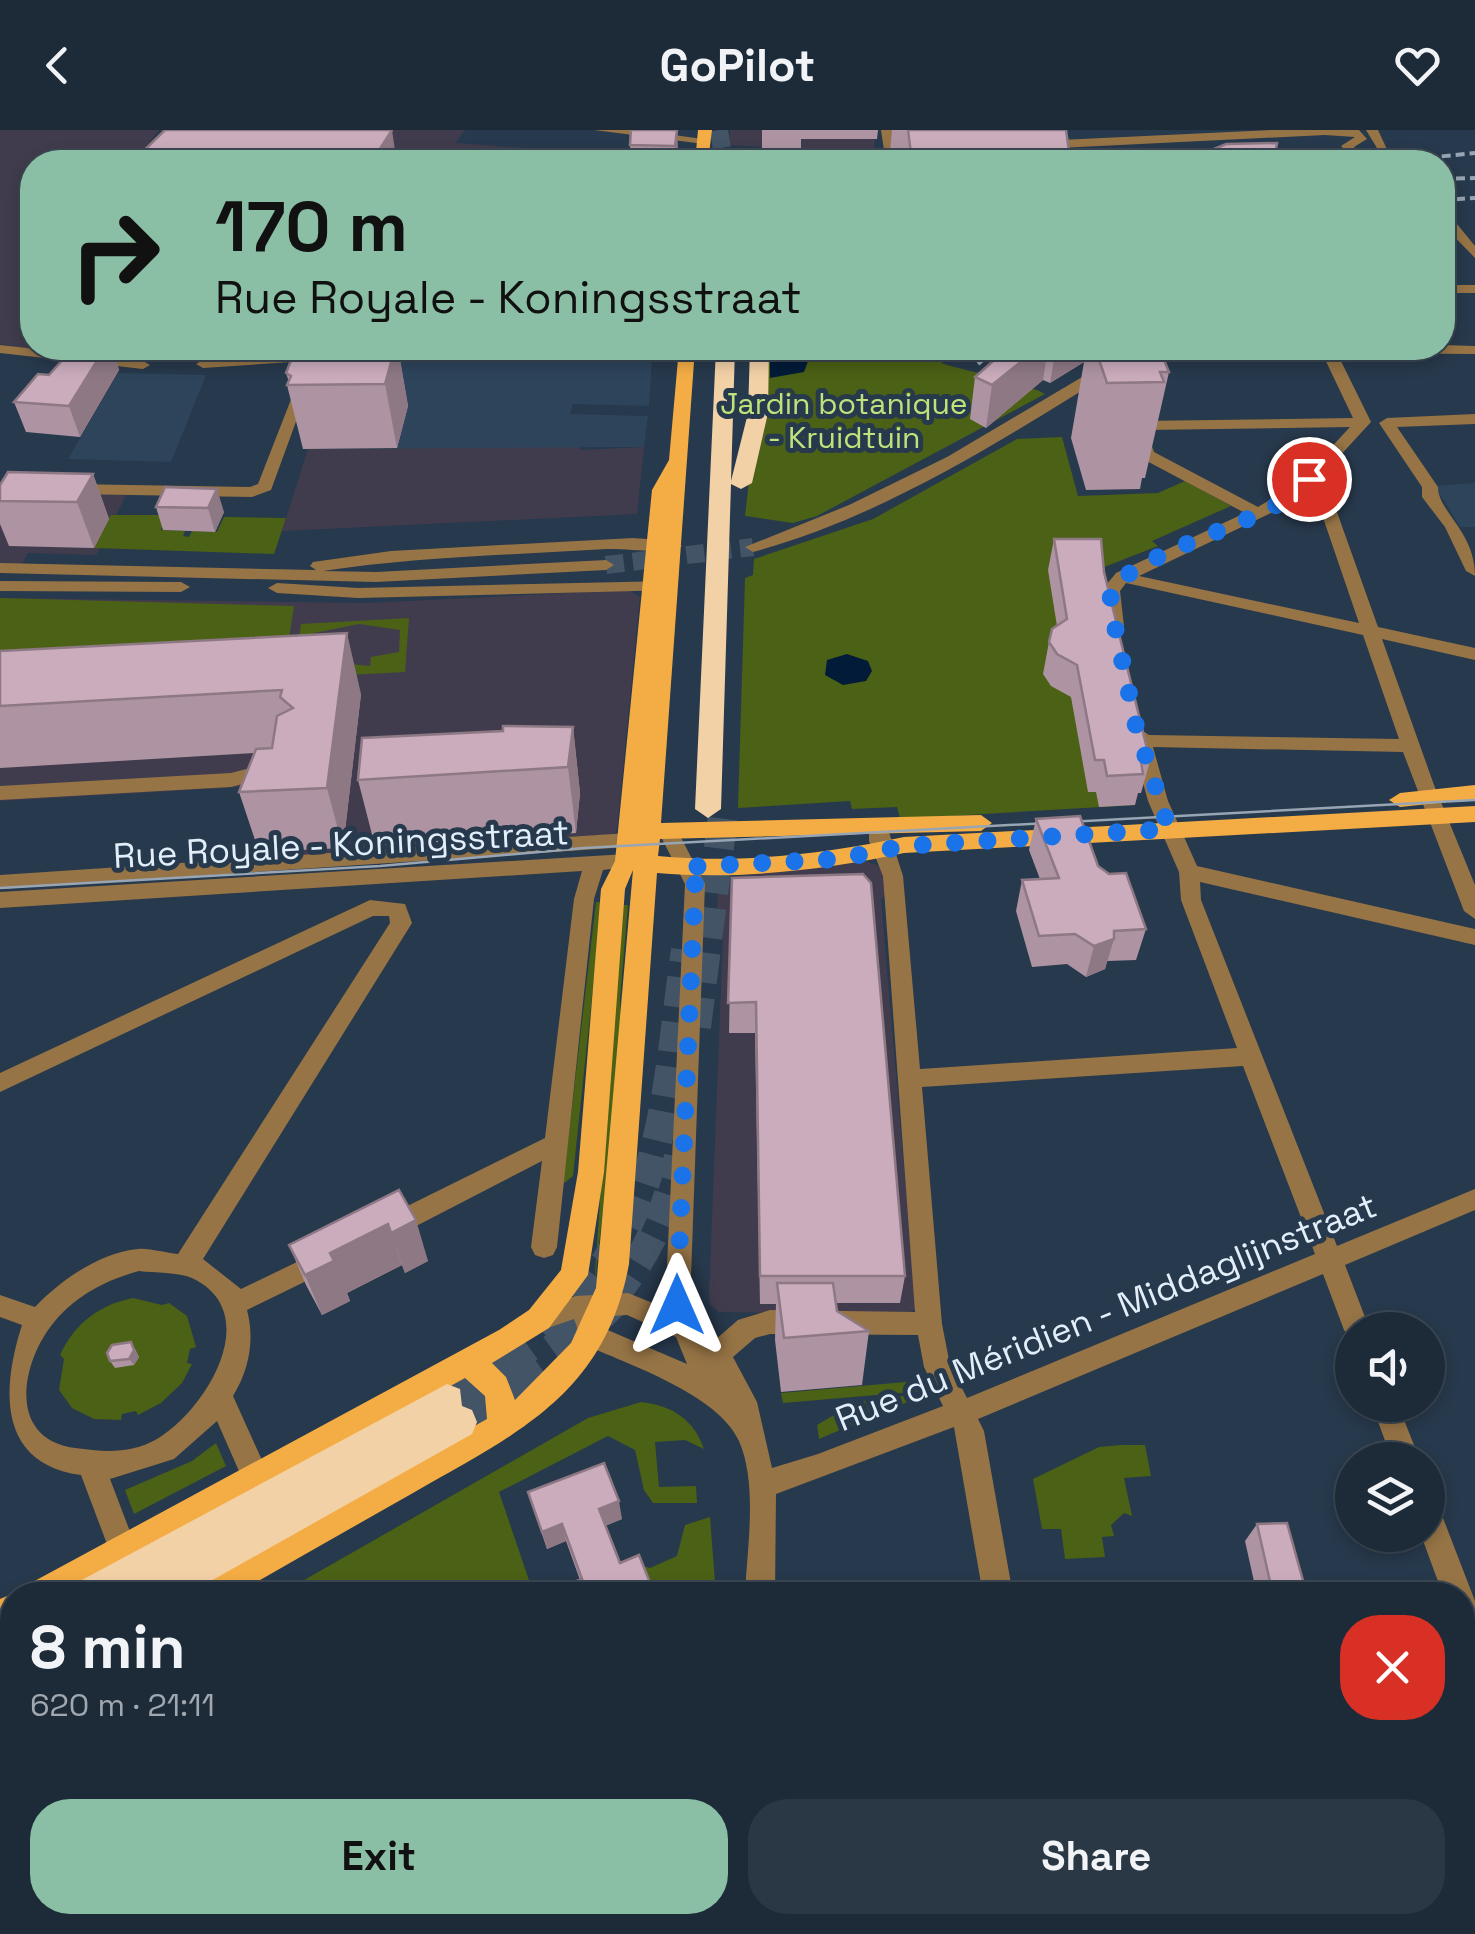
<!DOCTYPE html>
<html lang="en">
<head>
<meta charset="utf-8">
<style>
  body { margin:0; font-family:"Space Grotesk",sans-serif; background:#2a3744; color:#f1f3f6; height:100vh; display:flex; flex-direction:column; font-size:38px; white-space:nowrap }
  * { box-sizing:border-box; margin:0 }
  p { font-size:32px; color:#a0a7ae }
  .icon { flex:none; width:55px; height:55px; fill:none; stroke:currentColor; stroke-width:2; stroke-linecap:round; stroke-linejoin:round }
  .map { position:relative; flex:1; overflow:hidden }
  .details { position:absolute; left:0px; top:1452px; width:1475px; height:352px; display:flex; flex-direction:column; background:#1d2b39; border-radius:40px 40px 0 0; box-shadow:0 5px 15px #0003,0 0 0 2px #3b4753 }
  .details>* { flex:none }
  .hud { position:absolute; left:20px; top:20px; width:1435px; height:210px; border-radius:40px; box-shadow:0 5px 15px #0003,0 0 0 2px #3b4753; background:#8abfa5; color:#111; overflow:hidden }
  .buttons { position:absolute; left:1335px; top:1182px; display:grid; gap:20px }
  .buttons a { display:grid; place-items:center; width:110px; height:110px; border-radius:50%; background:#1d2b39; box-shadow:0 5px 15px #0003,0 0 0 2px #3b4753; font-size:50px }
  .pin { position:absolute; display:grid; place-items:center; width:85px; height:85px; color:#fff; margin:-42px; border:5px solid #fff; border-radius:50%; box-shadow:0 2px 10px #0007 }
  .me { position:absolute; width:110px; margin:-55px; rotate:0deg; stroke-linejoin:round; filter:drop-shadow(0 0 8px #0008) }
  .turn { display:flex; align-items:center; gap:35px; height:210px; padding:0 30px; font-size:45px }
  .turn .icon { width:130px; height:130px; stroke-width:2.5 }
  .turn b { display:block; font-size:70px; line-height:85px }
  .round { display:grid; place-items:center; flex:none; width:105px; height:105px; border-radius:40px; background:#2a3744 }
  .overview { display:flex; align-items:center; justify-content:space-between; height:170px; padding:0 30px }
  h1 { font-size:60px; font-weight:600; line-height:75px }
  .cta { display:flex; gap:20px; margin-top:auto; padding:20px 30px }
  .cta a { flex:1; height:115px; border-radius:40px; background:#8abfa5; color:#111; font-size:40px; font-weight:600; line-height:115px; text-align:center }
  .cta a+a { background:#2a3744; color:#f1f3f6 }
  header { display:flex; justify-content:space-between; align-items:center; height:130px; padding:0 30px; background:#1d2b39; font-size:45px; font-weight:600 }
  .map>svg:first-child { display:block }
  .commercial { fill:#413c4d }
  .built { fill:#2d445b }
  .green { fill:#4b6115; fill-rule:evenodd }
  .water { fill:#021b38 }
  .lines { fill:none; stroke-linecap:round; stroke-linejoin:round }
  .minor-tunnel-far1 { stroke:#435466; stroke-width:14; stroke-dasharray:14 6; stroke-linecap:butt }
  .minor-tunnel { stroke:#435466; stroke-width:18; stroke-dasharray:18 9; stroke-linecap:butt }
  .highway-tunnel-far2 { stroke:#435466; stroke-width:18; stroke-dasharray:18 9; stroke-linecap:butt }
  .highway-tunnel-far1 { stroke:#435466; stroke-width:30; stroke-dasharray:30 15; stroke-linecap:butt }
  .highway-tunnel { stroke:#435466; stroke-width:39; stroke-dasharray:39 20; stroke-linecap:butt }
  .minor { fill:#967446; fill-rule:evenodd }
  .major { fill:#f4ad45; fill-rule:evenodd }
  .highway { fill:#f3d1a7; fill-rule:evenodd }
  .tram { stroke:#97a5b4; stroke-width:2.5 }
  .rail { stroke:#97a5b4; stroke-width:4; stroke-dasharray:9 5; stroke-linecap:butt }
  .wall { fill:#ae94a3 }
  .shaded-wall { fill:#8d7884 }
  .building { fill:#caacbd; stroke:#8d7884; stroke-width:2.5 }
  .route { stroke:#1a73e8; stroke-width:18; stroke-dasharray:0 32.4 }
  .labels { text-anchor:middle; stroke-width:10; stroke-linejoin:round; paint-order:stroke }
  .far-park-label { font-size:30px; fill:#bfe37a; stroke:#27394c }
  .street-label { font-size:35px; fill:#e2eefa; stroke:#27394c }
</style>
</head>
<body>
<header><svg class="icon" aria-label="back" viewBox="0 0 24 24"><path d="M15 5l-7 7 7 7"/></svg>GoPilot<svg class="icon" aria-label="heart" viewBox="0 0 24 24"><path d="M12 20l-8-8c-3-5 5-10 8-4 3-6 11-1 8 4z"/></svg></header>
<div class="map">
<svg width="1475" height="1804" viewBox="0 0 1475 1804">
  <rect width="100%" height="100%" fill="#27394c"/>
  <g class="commercial">
    <polygon points="0,0 159,0 134,32 32,32 32,218 78,218 77,222 58,224 0,214"/>
    <polygon points="248,0 465,0 455,13 676,29 583,32 259,9"/>
    <polygon points="730,0 875,0 874,23 729,15"/>
    <polygon points="580,316 581,320 644,317 637,384 282,401 308,319"/>
    <polygon points="43,363 126,365 96,425 28,423 22,434 0,433 0,381"/>
    <polygon points="628,460 640,467 617,700 612,707 256,731 275,679 278,655 0,671 0,468 368,473"/>
    <polygon points="865,731 880,736 889,762 881,769 916,1179 905,1185 719,1182 710,1175 709,1166 724,781 717,778 718,758 729,747"/>
    <polygon points="403,1793 585,1792 585,1804 403,1804"/>
  </g>
  <g class="built">
    <polygon points="146,218 267,218 266,225 206,230 206,223 144,224"/>
    <polygon points="399,226 652,227 649,276 573,274 570,284 648,286 644,317 303,319"/>
    <polygon points="118,243 206,245 171,332 68,329"/>
    <polygon points="1475,353 1475,397 1460,397 1435,356"/>
  </g>
  <g class="green">
    <path d="M764,218H959L941,233C969,242 1023,252 1045,264L817,386L793,393L745,386Z"/>
    <polygon points="1062,307 1078,366 1158,363 1185,351 1231,376 1152,411 1158,416 1094,441 1141,663 1133,663 1135,675 900,689 897,677 852,679 850,671 738,678 745,448 753,445 754,429 873,389 1017,309"/>
    <polygon points="111,385 167,385 161,400 185,401 183,406 189,407 192,401 217,402 224,387 286,388 274,424 94,418"/>
    <polygon points="0,468 294,476 280,568 0,583"/>
    <path d="M409,488L405,542L293,548L301,494ZM359,494L400,500L399,522L371,527L370,536L310,530L314,503Z"/>
    <polygon points="596,772 602,772 573,1046 563,1054"/>
    <polygon points="620,775 628,775 620,870 622,909 594,1159"/>
    <path d="M133,1168L162,1175L169,1173L187,1186L196,1217L190,1219L187,1233L192,1234L182,1253L161,1273L138,1285L136,1281L122,1284L121,1290L94,1289L72,1278L59,1260L64,1229L60,1225C75,1193 99,1175 133,1168Z"/>
    <polygon points="917,1251 923,1261 783,1273 781,1263"/>
    <polygon points="910,1265 917,1268 870,1288 866,1280 851,1286 854,1294 819,1309 817,1295 856,1272"/>
    <path d="M641,1272C671,1275 694,1289 704,1319L685,1310L655,1312L659,1357L696,1356L697,1373H653L644,1360L635,1320L608,1306L499,1362L534,1465H278L588,1288Z"/>
    <polygon points="216,1313 226,1336 134,1384 125,1360 192,1331"/>
    <polygon points="1122,1315 1145,1315 1151,1346 1124,1348 1132,1386 1124,1383 1111,1395 1114,1406 1102,1407 1105,1427 1065,1429 1061,1399 1042,1399 1033,1349 1099,1317"/>
    <polygon points="710,1387 716,1465 650,1465 639,1435 650,1438 677,1426 685,1395"/>
  </g>
  <g class="water">
    <polygon points="770,218 813,218 804,242 770,248"/>
    <polygon points="847,524 868,531 872,541 866,551 843,555 825,545 827,530"/>
  </g>
  <g class="lines">
    <polyline class="minor-tunnel-far1" points="1370,26 1376,32"/>
    <polyline class="minor-tunnel" points="606,435 753,417"/>
    <polyline class="highway-tunnel-far2" points="719,0 724,32"/>
    <g class="highway-tunnel-far1">
      <polyline points="696,897 724,678"/>
      <path d="M576,1169C667,1073 668,944 686,820"/>
      <path d="M611,1169C647,1126 667,1082 679,1027"/>
    </g>
    <g class="highway-tunnel">
      <polyline points="447,1271 538,1205 579,1167"/>
      <polyline points="459,1292 567,1214 613,1167"/>
    </g>
    <g class="minor">
      <polygon points="594,0 637,0 710,10 704,14"/>
      <polygon points="881,0 893,0 896,19 917,18 923,22 891,29 792,32 783,29 789,25 884,20"/>
      <polygon points="1272,0 1359,0 1367,9 1354,17 1362,27 1356,31 1341,16 1355,7 1325,5 1039,19 1033,15 1039,11"/>
      <polygon points="1366,0 1378,0 1391,28 1383,28"/>
      <polygon points="1442,88 1452,88 1475,116 1475,128 1442,94"/>
      <rect x="1442" y="155" width="33" height="8"/>
      <polygon points="0,215 143,231 150,235 143,239 0,223"/>
      <path d="M1442,215L1475,216V224L1337,223L1371,292L1314,354L1333,371L1378,497L1475,518V530L1382,509L1434,655L1475,755V789L1464,781L1403,622L1153,617L1168,671L1197,736L1475,799V815L1200,752L1201,770L1337,1116L1475,1059V1080L1345,1135L1370,1200H1352V1210L1344,1200L1323,1144L978,1289L984,1301L1013,1465H983L954,1297L776,1364L775,1465H745C747,1418 758,1355 739,1311C718,1264 627,1234 583,1214L574,1189L539,1201L530,1197L526,1189L530,1181L576,1166L628,1163L665,1178L685,754L658,701L661,696H675L705,754L690,1175L697,1194L715,1210L738,1190L770,1180L915,1182L883,746L869,711V698L879,691L886,693L903,746L920,939L1237,918L1181,770L1179,742L1148,671L1130,605L1140,599L1149,605L1399,609L1363,505L1126,453L1120,461L1124,496L1121,500H1109L1102,460L1116,443L1245,383L1141,328L1129,296L1137,291L1353,288L1322,223L1183,222L1176,218ZM1350,297L1299,352L1258,377L1154,322L1146,300ZM1304,362L1318,373L1359,493L1139,446L1273,382ZM1243,936L1315,1124L967,1268L950,1235L942,1194L922,957ZM627,1185L676,1207L687,1234L603,1198L599,1187ZM770,1204L918,1205L924,1237L943,1276L818,1324L772,1338L757,1272L733,1227L755,1208Z"/>
      <polygon points="315,218 329,218 316,237 271,360 252,367 71,364 63,359 71,354 250,357 258,354 306,231 203,238 196,234 203,230 312,222"/>
      <polygon points="364,218 706,218 710,221 703,225 430,222 423,218 416,222 370,224 365,223"/>
      <path d="M1131,218H1147C1126,238 1095,252 1070,268C972,329 865,392 753,422L745,417L849,375L947,327Z"/>
      <path d="M1475,284V294L1397,297L1438,357C1438,382 1475,401 1475,446L1466,441L1445,397L1422,367V357L1379,293L1387,288Z"/>
      <path d="M633,408L674,411L682,416C671,425 625,418 607,419C512,425 417,427 323,441L376,442L606,430L614,435L606,440L376,452L0,443V433L316,440L310,436L313,432L391,421Z"/>
      <polygon points="0,451 181,452 190,457 181,462 0,461"/>
      <polygon points="669,451 675,452 675,460 358,468 277,463 268,458 277,453 358,458"/>
      <polygon points="274,632 284,639 281,644 231,657 0,670 0,656 231,643"/>
      <polygon points="628,703 638,710 628,717 0,759 0,745"/>
      <polygon points="626,724 633,726 636,731 633,736 603,740 594,769 557,1117 553,1125 544,1128 535,1125 531,1117 542,1031 395,1107 386,1110 377,1107 374,1099 377,1091 545,1008 574,769 582,741 0,778 0,762"/>
      <path d="M370,770L405,774L412,793L203,1129L241,1159L326,1118L335,1121L339,1129L335,1137L247,1180C255,1210 249,1240 233,1266L270,1348L266,1357L256,1361L246,1357L217,1291L174,1329L110,1349L137,1420L133,1430L123,1434L113,1430L81,1345C0,1334 0,1263 22,1195L0,1187V1165L35,1177C61,1150 99,1123 138,1119C150,1118 165,1123 178,1124L390,793L389,786H373L0,962V943ZM139,1141C155,1143 178,1142 192,1148C266,1183 205,1281 157,1309C131,1324 104,1322 75,1318C6,1309 21,1231 55,1191C77,1165 106,1150 139,1141Z"/>
      <polygon points="1372,1275 1398,1275 1420,1330 1392,1330"/>
      <polygon points="1428,1371 1438,1375 1475,1471 1475,1522 1462,1513 1462,1465 1443,1465 1421,1405 1428,1405"/>
      <rect x="1462" y="1621" width="13" height="32"/>
      <polygon points="12,1641 12,1672 0,1675 0,1643"/>
      <polygon points="1020,1792 1053,1792 1054,1804 1020,1804"/>
    </g>
    <g class="major">
      <polygon points="698,0 712,0 708,32 695,32"/>
      <path d="M679,218H695L661,693L981,685L992,693L981,701L660,709L658,726C740,734 824,724 904,707L1475,676V692L904,723C824,740 739,750 657,743L629,1134C605,1264 518,1303 413,1363C353,1397 293,1431 234,1465H186L191,1454L487,1289L485,1266L465,1248L72,1465H24L29,1454L499,1200L529,1180L561,1140L578,1042L601,759L615,731L652,360L669,330ZM633,740L596,1158L571,1213L515,1270L506,1247L492,1233L549,1198L588,1145L604,1042L625,759Z"/>
      <polygon points="1475,655 1475,669 1400,677 1389,670 1400,663"/>
      <polygon points="12,1464 12,1498 0,1503 0,1469"/>
      <polygon points="12,1554 12,1590 0,1595 0,1559"/>
    </g>
    <g class="highway">
      <polygon points="716,218 735,218 731,351 748,283 750,218 769,218 768,283 752,353 741,359 731,354 721,679 708,688 695,679"/>
      <polygon points="447,1254 460,1259 462,1276 472,1280 477,1292 472,1304 186,1465 75,1465 80,1451"/>
      <polygon points="12,1489 12,1562 0,1567 0,1494"/>
    </g>
    <polyline class="tram" points="0,758 380,736 584,718 1475,670"/>
    <g class="rail">
      <polyline points="1386,32 1475,23"/>
      <polyline points="1442,49 1475,48"/>
      <polyline points="1442,70 1475,68"/>
      <polyline points="978,234 997,218"/>
    </g>
  </g>
  <g class="wall">
    <polygon points="165,0 396,27 393,32 132,32"/>
    <polygon points="677,0 676,32 631,32 630,15"/>
    <polygon points="762,0 878,0 877,9 801,9 801,20 762,22"/>
    <polygon points="892,0 1066,0 1069,32 889,32"/>
    <polygon points="73,218 147,218 144,224 114,223 119,240 80,307 26,302 14,272 49,245"/>
    <polygon points="398,218 408,276 397,318 303,319 287,255 289,252 286,243"/>
    <polygon points="1008,218 1150,218 1151,222 1169,242 1145,348 1142,348 1140,359 1086,360 1071,308 1084,232 1050,253 1043,250 986,298 970,289 975,247"/>
    <polygon points="93,344 109,389 94,418 9,416 0,394 0,355"/>
    <polygon points="165,357 224,382 215,402 163,400 156,377"/>
    <polygon points="1054,409 1104,442 1150,631 1141,663 1138,663 1135,675 1099,677 1096,662 1088,662 1071,567 1051,556 1043,544 1049,512 1057,496 1048,440"/>
    <polygon points="0,521 361,564 343,718 259,722 239,662 254,623 0,638"/>
    <polygon points="573,597 580,663 576,703 375,716 358,650 503,601"/>
    <polygon points="1036,689 1098,736 1146,799 1136,830 1107,831 1105,839 1086,847 1067,834 1032,837 1016,781 1022,750 1040,749 1029,720"/>
    <polygon points="732,748 905,1146 900,1173 836,1173 837,1181 869,1201 862,1255 781,1262 775,1210 776,1174 760,1174 755,903 729,903"/>
    <polygon points="399,1060 428,1131 405,1143 402,1135 347,1163 350,1171 322,1185 306,1155 289,1115"/>
    <polygon points="135,1219 139,1227 134,1235 115,1238 110,1231"/>
    <polygon points="528,1362 622,1389 605,1396 620,1433 580,1450 566,1411 547,1419"/>
    <polygon points="1257,1394 1307,1465 1257,1465 1245,1411"/>
    <polygon points="12,1792 284,1792 283,1804 0,1804"/>
  </g>
  <g class="shaded-wall">
    <polygon points="392,0 396,27 393,32 377,32 376,25"/>
    <polygon points="677,0 678,18 675,32 675,16"/>
    <polygon points="105,218 112,218 119,240 80,307 69,276"/>
    <polygon points="395,218 398,218 408,276 397,318 385,254"/>
    <polygon points="1038,218 1048,218 1043,250 986,298 992,255"/>
    <polygon points="1056,218 1087,218 1084,232 1050,253"/>
    <polygon points="93,344 109,389 94,418 77,372"/>
    <polygon points="217,359 224,382 215,402 208,378"/>
    <polygon points="347,503 361,564 343,718 327,658"/>
    <polygon points="573,597 580,663 576,703 568,637"/>
    <polygon points="1114,809 1105,839 1086,847 1094,816"/>
    <polygon points="416,1090 428,1131 405,1143 391,1103"/>
    <polygon points="388,1094 402,1135 347,1163 350,1171 322,1185 305,1145 330,1123"/>
    <polygon points="131,1212 139,1227 134,1235 129,1229"/>
    <polygon points="619,1371 622,1389 602,1397 599,1379"/>
    <polygon points="562,1394 566,1411 547,1419 542,1402"/>
    <polygon points="129,1792 188,1792 206,1804 125,1804"/>
    <polygon points="262,1792 284,1792 283,1804 277,1804"/>
  </g>
  <g class="building">
    <polygon points="165,0 392,0 376,25 356,24 350,32 132,32"/>
    <polygon points="631,0 677,0 675,16 630,15"/>
    <polygon points="908,0 1066,0 1070,28 1067,32 912,32"/>
    <polygon points="1277,13 1275,26 1267,32 1182,32 1226,14"/>
    <polygon points="817,27 821,32 716,32 717,31"/>
    <polygon points="73,218 105,218 69,276 14,272 38,244 49,245"/>
    <polygon points="296,218 395,218 385,254 287,255 291,246 286,243"/>
    <polygon points="1008,218 1038,218 992,255 975,247"/>
    <polygon points="1095,218 1150,218 1151,222 1161,222 1169,242 1160,242 1164,252 1107,253"/>
    <polygon points="8,342 93,344 77,372 0,371 0,355"/>
    <polygon points="165,357 217,359 208,378 156,377"/>
    <polygon points="1054,409 1101,409 1104,442 1150,631 1141,631 1143,644 1107,646 1104,630 1095,630 1077,535 1057,524 1049,512 1052,499 1067,489"/>
    <polygon points="347,503 327,658 239,662 256,619 272,618 277,586 293,578 280,567 282,560 0,576 0,521"/>
    <polygon points="503,596 573,597 568,637 358,650 362,608 503,601"/>
    <polygon points="1080,686 1098,736 1109,744 1126,743 1146,799 1114,801 1114,809 1094,816 1075,804 1039,806 1022,750 1059,748 1036,689"/>
    <polygon points="863,744 871,753 905,1146 760,1146 756,872 728,873 732,748"/>
    <polygon points="399,1060 416,1090 391,1103 388,1094 330,1123 334,1131 305,1145 289,1115"/>
    <polygon points="777,1153 833,1153 837,1181 869,1201 784,1208"/>
    <polygon points="131,1212 134,1220 129,1229 110,1231 107,1223 112,1215"/>
    <polygon points="604,1333 619,1371 599,1379 620,1433 639,1425 655,1465 564,1465 561,1457 582,1449 562,1394 542,1402 528,1362"/>
    <polygon points="1287,1393 1307,1465 1273,1465 1257,1394"/>
    <polygon points="12,1746 12,1792 129,1792 125,1804 2,1804 5,1766"/>
  </g>
  <g class="lines">
    <path class="route" d="M677,1175L695,754L685,737L838,729L904,716L1169,699L1136,596L1110,473L1112,458C1157,411 1277,393 1309,349"/>
  </g>
  <g class="labels">
    <g class="far-park-label">
      <text x="844" y="284">Jardin botanique<tspan x="844" dy="34">- Kruidtuin</tspan></text>
    </g>
    <g class="street-label">
      <text transform="translate(341 714) rotate(-3)" y="12">Rue Royale - Koningsstraat</text>
      <text transform="translate(1106 1182) rotate(-22)" y="12">Rue du Méridien - Middaglijnstraat</text>
    </g>
  </g>
</svg>
<div class="buttons">
<a><svg class="icon" aria-label="sound" viewBox="0 0 24 24"><path d="M4 9h4l5-4v14l-5-4H4zM17 9q2 3 0 6"/></svg></a>
<a><svg class="icon" aria-label="layers" viewBox="0 0 24 24"><path d="M12 4l9 5-9 5-9-5zM3 14l9 5 9-5"/></svg></a>
</div>
<div class="pin" style="left:1309px;top:349px;background:#d93025"><svg class="icon" aria-label="arrive" viewBox="0 0 24 24"><path d="M6 21V4h12l-3 4 3 4H6"/></svg></div>
<svg class="me" style="left:677px;top:1175px" viewBox="-20 -20 40 40"><path d="M0-17L14 15 0 8-14 15z" fill="#1a73e8" stroke="#fff" stroke-width="4"/></svg>
<div class="hud">
<div class="turn"><svg class="icon" aria-label="right" viewBox="0 0 24 24"><path d="M7 20v-9h11M14 6l5 5-5 5"/></svg><div><b>170 m</b>Rue Royale - Koningsstraat</div></div>
</div>
<section class="details">
<div class="overview"><div><h1>8 min</h1><p>620 m · 21:11</p></div><a class="round" style="background:#d93025;color:#fff"><svg class="icon" aria-label="close" viewBox="0 0 24 24"><path d="M6 6l12 12M18 6L6 18"/></svg></a></div>
<div class="cta"><a>Exit</a><a>Share</a></div>
</section>
</div>
</body>
</html>
